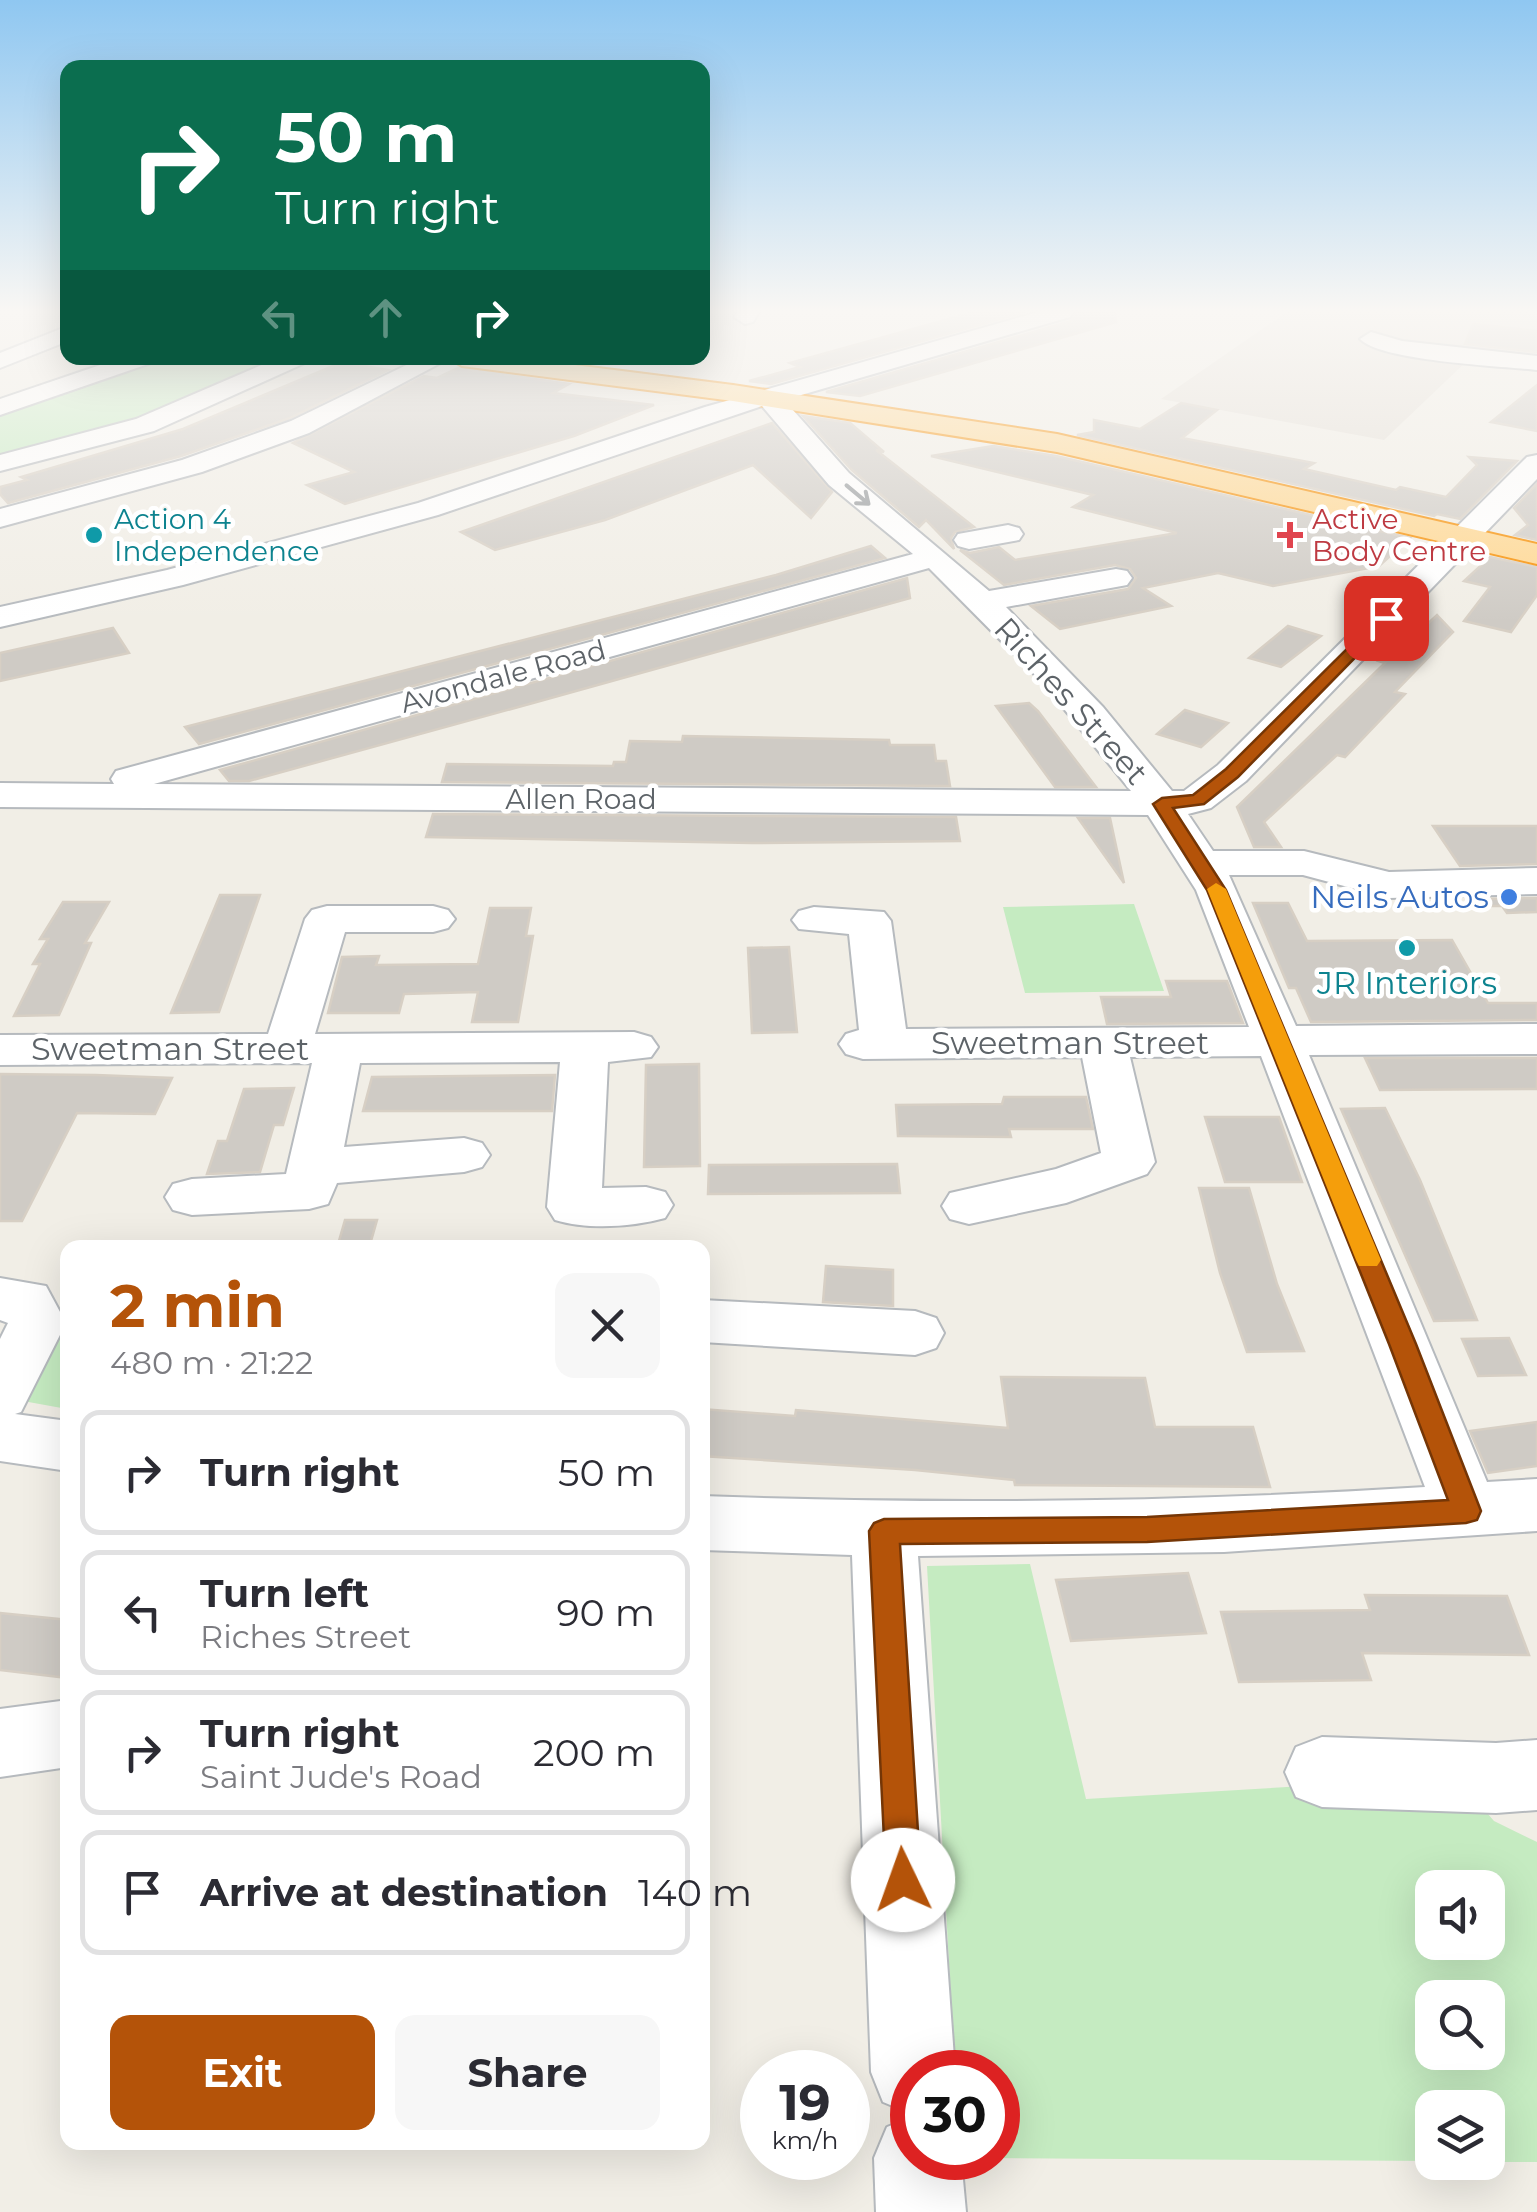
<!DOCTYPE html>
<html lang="en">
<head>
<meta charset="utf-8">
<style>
  body { margin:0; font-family:Montserrat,sans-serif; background:#f7f7f7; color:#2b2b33; height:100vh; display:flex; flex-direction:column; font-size:38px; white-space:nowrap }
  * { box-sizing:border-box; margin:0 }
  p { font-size:32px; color:#7c7c81 }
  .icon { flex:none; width:55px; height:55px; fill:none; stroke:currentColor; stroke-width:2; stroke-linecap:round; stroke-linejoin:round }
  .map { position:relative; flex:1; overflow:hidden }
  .sheet { position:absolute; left:60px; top:1240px; width:650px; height:910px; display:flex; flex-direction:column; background:#fff; border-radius:20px; box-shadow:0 10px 40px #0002 }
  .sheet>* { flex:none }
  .top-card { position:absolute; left:60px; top:60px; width:650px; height:305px; border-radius:20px; box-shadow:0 10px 40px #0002; background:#0b6e4f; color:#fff; overflow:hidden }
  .controls { position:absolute; left:1415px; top:1870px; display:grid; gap:20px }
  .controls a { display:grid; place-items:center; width:90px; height:90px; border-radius:20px; background:#fff; box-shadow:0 10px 40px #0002; font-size:50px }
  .speed { position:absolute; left:740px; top:2050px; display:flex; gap:20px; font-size:50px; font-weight:700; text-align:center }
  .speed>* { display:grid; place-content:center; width:130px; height:130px; border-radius:50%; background:#fff; box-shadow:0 10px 40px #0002; line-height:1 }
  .speed small { font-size:25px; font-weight:400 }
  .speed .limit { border:15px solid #d22; background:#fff; color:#111 }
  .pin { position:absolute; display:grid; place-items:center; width:85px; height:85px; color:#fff; margin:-42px; border-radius:20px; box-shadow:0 5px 15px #0006 }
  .me { position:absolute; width:110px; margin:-55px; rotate:357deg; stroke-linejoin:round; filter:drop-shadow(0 0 8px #0008) }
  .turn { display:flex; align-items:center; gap:35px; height:210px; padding:0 50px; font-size:45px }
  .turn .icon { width:130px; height:130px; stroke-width:2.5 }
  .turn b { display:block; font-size:70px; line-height:85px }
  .lanes { display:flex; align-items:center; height:95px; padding:0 50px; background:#0003; justify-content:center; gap:50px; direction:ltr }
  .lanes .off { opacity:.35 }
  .round { display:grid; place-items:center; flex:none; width:105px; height:105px; border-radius:20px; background:#f7f7f7 }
  .head { display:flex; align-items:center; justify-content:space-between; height:170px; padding:0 50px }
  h1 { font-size:60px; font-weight:700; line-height:75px; color:#b45309 }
  .primary-button { display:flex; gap:20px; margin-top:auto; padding:20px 50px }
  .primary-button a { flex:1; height:115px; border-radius:20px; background:#b45309; color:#fff; font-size:40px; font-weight:700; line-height:115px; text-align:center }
  .primary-button a+a { background:#f7f7f7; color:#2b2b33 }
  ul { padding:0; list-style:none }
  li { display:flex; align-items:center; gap:30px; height:125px; margin:0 20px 15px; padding:0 30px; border:5px solid #e1e1e2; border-radius:20px }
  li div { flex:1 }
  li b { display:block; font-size:38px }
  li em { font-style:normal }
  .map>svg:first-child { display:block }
  .education { fill:#e4dfd7 }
  .green { fill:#c5ebc1; fill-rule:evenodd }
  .building { fill:#cfcbc5; stroke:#d7cfc4; stroke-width:2.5 }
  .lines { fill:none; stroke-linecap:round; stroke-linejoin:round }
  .minor-casing { stroke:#b6babe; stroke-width:4 }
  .highway-casing { stroke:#f88f00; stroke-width:4 }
  .minor { fill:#fff; fill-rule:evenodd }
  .highway { fill:#ffd790; fill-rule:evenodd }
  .oneway { stroke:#969a9d }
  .route { fill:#b45309; stroke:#753606; stroke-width:2.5 }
  .slow { fill:#f59e0b }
  .culture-dot { fill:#0f9aa8; stroke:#fff; stroke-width:4 }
  .health-dot { fill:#e0444e; stroke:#fff; stroke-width:4 }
  .shop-dot { fill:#3f7fe0; stroke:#fff; stroke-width:4 }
  .labels { text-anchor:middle; stroke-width:9; stroke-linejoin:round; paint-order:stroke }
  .far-culture-label { font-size:28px; fill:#0d838f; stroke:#fff; text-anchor:start }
  .far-health-label { font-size:28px; fill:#be3a42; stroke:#fff; text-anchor:start }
  .far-street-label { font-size:28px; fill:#5d6368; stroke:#fff }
  .street-label { font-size:32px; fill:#5d6368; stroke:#fff }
  .shop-label { font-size:32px; fill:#366cbe; stroke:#fff; text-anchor:end }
  .culture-label { font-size:32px; fill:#0d838f; stroke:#fff }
</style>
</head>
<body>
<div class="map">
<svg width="1537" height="2212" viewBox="0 0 1537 2212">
  <rect width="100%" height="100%" fill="#f1eee6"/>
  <polygon class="education" points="1287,312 1537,312 1537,369 1468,360 1384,440 1161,399"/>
  <g class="green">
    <polygon points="153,358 286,358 137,422 0,456 0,411"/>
    <polygon points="1134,904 1164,991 1025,993 1003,907"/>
    <polygon points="61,1325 67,1325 67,1409 23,1401"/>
    <path d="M1030,1564L1086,1799L1456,1777L1494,1821L1537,1842V2162H1488V2108H1432V2161L984,2158H998V2072H955L927,1566ZM1432,1888H1488V1942H1432ZM1432,1998H1488V2052H1432Z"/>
  </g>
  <g class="building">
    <polygon points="974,312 1025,312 771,384 749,381 800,367 790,363"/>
    <polygon points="1077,312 1115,312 1116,322 860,396 826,392 1071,321"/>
    <polygon points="1473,324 1537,331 1537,352 1465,344"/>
    <polygon points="347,363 388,370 290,418 181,456 8,503 0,494 0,487 27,480 21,477 183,429 333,366"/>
    <polygon points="458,368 569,384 553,393 654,405 574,436 345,504 307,485 354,472 293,443 424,376 437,378"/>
    <polygon points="1537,385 1537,431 1491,422"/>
    <polygon points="1181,403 1217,410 1182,438 1314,463 1304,469 1396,490 1400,487 1446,497 1477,465 1469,457 1517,461 1460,519 1437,514 1434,516 1077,435 1094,432 1094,420 1140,429"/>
    <polygon points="803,416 850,423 884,452 876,450 974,527 955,532 951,538 954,549 926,520 919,527 852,470"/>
    <polygon points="772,423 832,492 811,518 753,465 605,520 495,550 461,532"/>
    <polygon points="993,446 1056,456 1410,538 1379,566 1273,586 1218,573 1143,588 1171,606 1060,629 1031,606 1128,589 1136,578 1130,569 1115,565 1004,585 960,550 970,553 999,547 1015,560 1177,533 1073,507 1093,495 931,456"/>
    <polygon points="1537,484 1537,540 1515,535 1528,525 1514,508"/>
    <polygon points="871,546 885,558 199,744 185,727 776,575"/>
    <polygon points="1490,557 1537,567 1537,595 1511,632 1464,621 1490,587 1464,581"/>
    <polygon points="907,578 910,598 533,703 249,781 229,781 220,770"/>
    <polygon points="1437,615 1453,632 1395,692 1405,694 1345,757 1337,755 1264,822 1281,847 1254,847 1237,807 1385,663 1378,661 1403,636 1411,629 1420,631"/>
    <polygon points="1288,626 1321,636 1281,667 1249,658"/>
    <polygon points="113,628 129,653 0,681 0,653"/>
    <polygon points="1029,703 1038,711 1096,787 1055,787 996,706"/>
    <polygon points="1185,710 1228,723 1201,747 1157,734"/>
    <polygon points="683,736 889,740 890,745 934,745 936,761 946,761 950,786 442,782 447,764 613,766 614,762 626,762 630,741 682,742"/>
    <polygon points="433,814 956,817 960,841 752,843 426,837"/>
    <polygon points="1078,818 1110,818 1124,883"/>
    <polygon points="1433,826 1537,826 1537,864 1460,866"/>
    <polygon points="220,895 260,895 219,1012 171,1013"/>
    <polygon points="1537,898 1537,912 1507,913 1502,906 1486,906 1482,899"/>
    <polygon points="63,902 109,902 85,943 91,943 59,1015 14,1016 40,964 33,964 48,939 40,939"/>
    <polygon points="1253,903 1288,903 1307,941 1452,940 1488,1003 1537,1003 1537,1020 1311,1022 1296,988 1289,988"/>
    <polygon points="490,908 531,908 526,936 533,936 518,1022 472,1022 478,992 404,994 399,1013 328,1013 342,957 379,956 376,965 478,964"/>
    <polygon points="789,947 797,1032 752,1033 748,948"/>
    <polygon points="1166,981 1227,981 1243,1023 1107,1024 1101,997 1171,997"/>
    <polygon points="1365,1058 1537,1058 1537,1089 1380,1090"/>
    <polygon points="699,1064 700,1166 644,1167 646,1065"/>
    <polygon points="0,1074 96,1075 172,1078 155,1114 77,1113 22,1221 0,1221"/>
    <polygon points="555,1075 552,1111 363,1111 372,1077"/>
    <polygon points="294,1088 283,1125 274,1125 260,1172 207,1174 218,1141 227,1141 244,1089"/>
    <polygon points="1004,1097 1086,1097 1093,1129 1009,1129 1011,1137 898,1136 896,1105 1002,1104"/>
    <polygon points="1385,1108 1420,1180 1477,1320 1434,1321 1341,1109"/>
    <polygon points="1205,1117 1279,1117 1302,1182 1225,1182"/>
    <polygon points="897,1164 900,1193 708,1194 709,1165"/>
    <polygon points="1199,1188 1249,1188 1277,1284 1304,1351 1247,1352 1220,1273"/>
    <polygon points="345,1220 377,1220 369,1248 337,1248"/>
    <polygon points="826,1266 893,1270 893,1306 823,1302"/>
    <polygon points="1509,1338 1526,1375 1478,1376 1462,1339"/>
    <polygon points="1001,1377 1145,1378 1155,1427 1253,1427 1270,1487 1015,1485 1014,1480 915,1470 702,1456 702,1409 795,1416 796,1410 1008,1428"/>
    <polygon points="1537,1422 1537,1466 1488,1473 1470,1431"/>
    <polygon points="1188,1573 1206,1633 1071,1641 1056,1580"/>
    <polygon points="1365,1595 1507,1596 1529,1655 1362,1653 1371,1680 1239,1682 1221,1612 1370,1610"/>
    <polygon points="0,1613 68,1620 68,1678 0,1670"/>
  </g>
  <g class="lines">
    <defs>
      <g id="minor">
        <polygon points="737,312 759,312 753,322 745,324 734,317"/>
        <path d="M1038,312H1073L1070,317L784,400L849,473L989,591L1116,569L1127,571L1132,578L1127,585L1006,607L1103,707L1172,791H1184L1218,765L1527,457L1537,455V479L1246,781L1211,808L1188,814L1213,851H1304L1389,872L1537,868V894L1389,898L1303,875H1229L1296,1026L1537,1024V1054L1309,1055L1487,1482L1537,1479V1531L1224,1552L918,1556L955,2072H912V2114L883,2102L871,2072L852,1555L702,1550V1496C944,1505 1184,1502 1425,1487L1261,1056L1130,1057L1155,1162L1147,1174L1066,1203L969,1224L950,1219L942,1206L950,1193L1056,1169L1101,1153L1082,1057L863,1059L846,1054L839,1044L846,1034L859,1030L849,934L799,929L792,920L799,911L814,907L884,912L891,921L906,1029L1249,1027L1196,890L1148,815L0,807V783L114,784L111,779L116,771L913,554L829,485L762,406L438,515L183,585L0,627V607L167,570L418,503L705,407ZM929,568L1042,682L1131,791L154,784Z"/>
        <polygon points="68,326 68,341 0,368 0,353"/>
        <path d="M1371,332L1402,341L1537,356V370C1500,366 1381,361 1360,339Z"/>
        <polygon points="121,358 155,358 151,363 0,415 0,399"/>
        <polygon points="278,358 309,358 305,363 154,431 0,471 0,455 136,419"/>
        <polygon points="421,358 450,358 309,433 202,472 0,527 0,509 182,460 291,421"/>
        <polygon points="1008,525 1019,528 1023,534 1019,540 969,549 958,546 954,540 958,534"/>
        <path d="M327,906H433L448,910L455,919L448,928L433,932H345L315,1034L634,1032L651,1037L658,1047L651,1057L608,1062L602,1188L646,1187L665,1192L673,1205L665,1218C632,1227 588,1230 555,1220L547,1207L560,1062L360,1063L344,1147L464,1138L482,1143L490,1155L482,1167L464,1172L337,1183L328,1204L309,1209L192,1215L173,1210L165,1197L173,1184L192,1179L286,1174L312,1063L0,1065V1035L268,1034L305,919L312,910Z"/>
        <polygon points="0,1278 46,1286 66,1323 21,1412 15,1414 68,1421 68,1471 0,1461 0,1339 8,1323 0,1320"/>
        <polygon points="702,1300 915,1311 936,1318 944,1333 936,1348 915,1355 702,1342"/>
        <polygon points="68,1700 68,1767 0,1777 0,1709"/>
        <polygon points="1322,1737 1496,1743 1537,1740 1537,1810 1496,1813 1322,1807 1296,1797 1285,1772 1296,1747"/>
        <polygon points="912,2117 912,2158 961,2158 966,2212 876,2212 874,2158 887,2127"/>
      </g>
      <polygon id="highway" points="449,358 519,358 733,385 1057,434 1537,544 1537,564 1057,452 733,401 462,366"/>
    </defs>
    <use href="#minor" class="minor-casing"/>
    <use href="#highway" class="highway-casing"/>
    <use href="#minor" class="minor"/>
    <use href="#highway" class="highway"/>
  </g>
  <defs><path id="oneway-shaft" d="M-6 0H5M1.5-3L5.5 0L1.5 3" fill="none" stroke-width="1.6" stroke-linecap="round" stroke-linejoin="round" transform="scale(2.5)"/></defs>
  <use class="oneway" href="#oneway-shaft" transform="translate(858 495) rotate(40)"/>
  <linearGradient id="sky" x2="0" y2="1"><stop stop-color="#8fc7f1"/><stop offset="0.5" stop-color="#f9f7f4"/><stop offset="1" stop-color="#f9f7f4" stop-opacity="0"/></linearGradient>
  <rect width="1537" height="622" fill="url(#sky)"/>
  <polygon class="route" points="1381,615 1394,618 1238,777 1204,804 1173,808 1226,890 1416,1344 1481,1511 1477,1520 1466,1523 1147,1542 900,1544 921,1880 916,1892 903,1897 891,1892 886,1880 869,1531 874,1523 884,1519 1147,1517 1448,1500 1389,1344 1207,890 1153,804 1162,798 1193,795 1226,769"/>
  <polygon class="slow" points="1216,883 1226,889 1381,1260 1377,1266 1359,1266 1356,1260 1207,889"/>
  <g class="culture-dot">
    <circle cx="94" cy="535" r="10"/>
    <circle cx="1407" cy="948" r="10"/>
  </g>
  <path class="health-dot" d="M1285 520h10v10h10v10h-10v10h-10v-10h-10v-10h10z"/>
  <circle class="shop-dot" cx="1509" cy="897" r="10"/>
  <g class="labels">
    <g class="far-culture-label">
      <text x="114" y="529">Action 4<tspan x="114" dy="32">Independence</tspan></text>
    </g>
    <g class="far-health-label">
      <text x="1312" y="529">Active<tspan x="1312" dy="32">Body Centre</tspan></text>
    </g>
    <g class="far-street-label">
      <text transform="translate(503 676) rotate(-15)" y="10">Avondale Road</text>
      <text x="581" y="809">Allen Road</text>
    </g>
    <g class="street-label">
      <text transform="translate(1071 701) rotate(48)" y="11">Riches Street</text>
      <text x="1070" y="1054">Sweetman Street</text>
      <text x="170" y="1060">Sweetman Street</text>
    </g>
    <g class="shop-label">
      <text x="1489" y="908">Neils Autos</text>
    </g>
    <g class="culture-label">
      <text x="1407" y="994">JR Interiors</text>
    </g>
  </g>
</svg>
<div class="controls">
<a><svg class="icon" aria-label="sound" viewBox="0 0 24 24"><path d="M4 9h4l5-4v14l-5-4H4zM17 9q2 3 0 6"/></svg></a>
<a><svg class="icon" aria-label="search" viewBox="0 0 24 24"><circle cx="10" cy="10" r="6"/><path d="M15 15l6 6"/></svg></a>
<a><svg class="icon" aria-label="layers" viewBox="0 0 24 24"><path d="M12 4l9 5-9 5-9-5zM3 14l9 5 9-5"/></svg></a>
</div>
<div class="speed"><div>19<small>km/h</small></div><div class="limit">30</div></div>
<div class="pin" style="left:1386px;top:618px;background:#d93025"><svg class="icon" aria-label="arrive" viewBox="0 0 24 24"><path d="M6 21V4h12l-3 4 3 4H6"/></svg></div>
<svg class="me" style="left:903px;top:1880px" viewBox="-20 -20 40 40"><circle r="19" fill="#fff"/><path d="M0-13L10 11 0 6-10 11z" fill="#b45309"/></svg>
<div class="top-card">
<div class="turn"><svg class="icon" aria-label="right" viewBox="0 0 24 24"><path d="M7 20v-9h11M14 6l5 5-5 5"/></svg><div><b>50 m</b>Turn right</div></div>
<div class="lanes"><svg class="icon off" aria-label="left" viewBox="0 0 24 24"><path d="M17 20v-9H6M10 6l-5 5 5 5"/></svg><svg class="icon off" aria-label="ahead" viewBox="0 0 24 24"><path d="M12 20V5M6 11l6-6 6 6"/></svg><svg class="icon" aria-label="right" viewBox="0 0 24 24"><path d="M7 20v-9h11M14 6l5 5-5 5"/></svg></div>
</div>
<section class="sheet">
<div class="head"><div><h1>2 min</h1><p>480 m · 21:22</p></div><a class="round"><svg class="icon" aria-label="close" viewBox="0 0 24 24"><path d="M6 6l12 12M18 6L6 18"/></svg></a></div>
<ul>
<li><svg class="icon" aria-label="right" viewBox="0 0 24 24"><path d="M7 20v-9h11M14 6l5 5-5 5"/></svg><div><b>Turn right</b></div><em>50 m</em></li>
<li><svg class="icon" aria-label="left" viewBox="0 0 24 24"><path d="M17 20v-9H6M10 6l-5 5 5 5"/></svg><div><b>Turn left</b><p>Riches Street</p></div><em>90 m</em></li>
<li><svg class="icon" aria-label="right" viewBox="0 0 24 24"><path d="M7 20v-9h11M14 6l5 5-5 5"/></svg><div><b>Turn right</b><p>Saint Jude's Road</p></div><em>200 m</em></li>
<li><svg class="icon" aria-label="arrive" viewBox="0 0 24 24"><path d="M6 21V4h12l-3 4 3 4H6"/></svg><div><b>Arrive at destination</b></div><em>140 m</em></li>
</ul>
<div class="primary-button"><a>Exit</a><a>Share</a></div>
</section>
</div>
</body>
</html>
